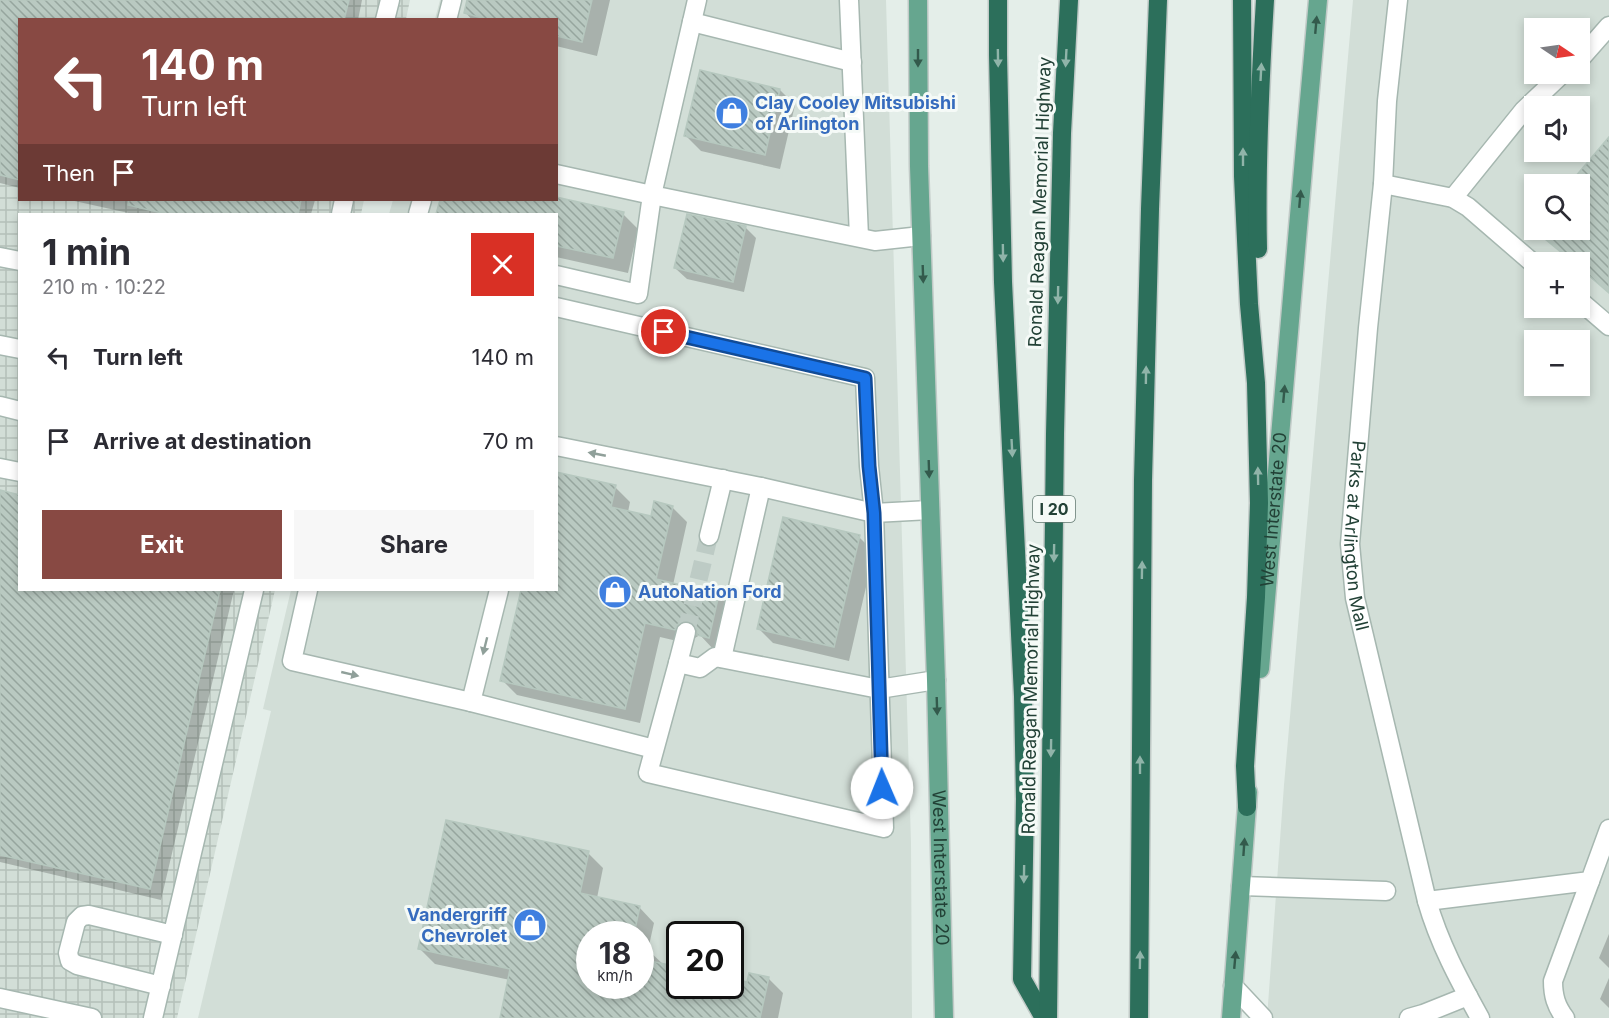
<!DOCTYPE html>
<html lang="en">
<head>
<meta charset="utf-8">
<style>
  body { margin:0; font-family:Inter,sans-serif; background:#f7f7f7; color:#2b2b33; height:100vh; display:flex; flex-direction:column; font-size:22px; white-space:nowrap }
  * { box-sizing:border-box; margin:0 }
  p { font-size:20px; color:#7c7c81 }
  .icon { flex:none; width:33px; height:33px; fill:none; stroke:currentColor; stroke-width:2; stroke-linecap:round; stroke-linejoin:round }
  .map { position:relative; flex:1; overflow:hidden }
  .drawer { position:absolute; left:18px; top:213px; width:540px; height:378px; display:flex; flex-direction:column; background:#fff; border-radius:0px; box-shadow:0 3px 9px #0003 }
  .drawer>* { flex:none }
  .hud { position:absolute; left:18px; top:18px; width:540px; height:183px; border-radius:0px; box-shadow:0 3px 9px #0003; background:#884943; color:#fff; overflow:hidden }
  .needle { width:39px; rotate:103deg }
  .buttons { position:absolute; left:1524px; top:18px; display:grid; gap:12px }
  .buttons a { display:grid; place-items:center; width:66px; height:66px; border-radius:0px; background:#fff; box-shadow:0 3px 9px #0003; font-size:30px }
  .speed { position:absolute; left:576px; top:921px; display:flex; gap:12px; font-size:30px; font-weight:700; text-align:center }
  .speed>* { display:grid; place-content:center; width:78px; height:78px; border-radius:50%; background:#fff; box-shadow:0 3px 9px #0003; line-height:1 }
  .speed small { font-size:15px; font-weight:400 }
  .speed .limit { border:3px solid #111; border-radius:9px; background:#fff; color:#111 }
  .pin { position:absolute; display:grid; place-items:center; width:51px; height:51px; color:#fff; margin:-26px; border:3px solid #fff; border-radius:50%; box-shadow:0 2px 6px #0007 }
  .me { position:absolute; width:66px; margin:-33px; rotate:359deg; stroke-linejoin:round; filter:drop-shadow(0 0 4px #0008) }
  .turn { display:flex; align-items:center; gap:21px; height:126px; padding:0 24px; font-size:27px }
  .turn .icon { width:78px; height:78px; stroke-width:2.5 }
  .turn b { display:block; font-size:42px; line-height:51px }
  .then { display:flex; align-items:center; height:57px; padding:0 24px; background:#0003; gap:12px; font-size:22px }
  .round { display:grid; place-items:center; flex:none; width:63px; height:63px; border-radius:0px; background:#f7f7f7 }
  .head { display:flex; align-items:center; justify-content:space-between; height:102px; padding:0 24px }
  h1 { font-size:36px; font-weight:700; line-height:45px }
  .primary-button { display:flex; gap:12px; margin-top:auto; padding:12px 24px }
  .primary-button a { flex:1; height:69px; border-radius:0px; background:#884943; color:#fff; font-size:24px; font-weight:700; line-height:69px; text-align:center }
  .primary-button a+a { background:#f7f7f7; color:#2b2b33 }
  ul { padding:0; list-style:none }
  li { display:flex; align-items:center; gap:18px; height:84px; padding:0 24px }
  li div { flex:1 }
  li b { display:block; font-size:22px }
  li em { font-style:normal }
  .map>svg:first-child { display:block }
  .built { fill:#d2ded7; fill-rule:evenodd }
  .industrial { fill:url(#industrial-grid) }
  .shadow { fill:#0003; fill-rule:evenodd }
  .building { fill:url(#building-back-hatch); stroke:#b6c8bf; stroke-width:1.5 }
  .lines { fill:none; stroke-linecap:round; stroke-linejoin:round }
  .minor-tunnel { stroke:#bdcbc5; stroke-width:18; stroke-dasharray:18 9; stroke-linecap:butt }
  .minor-casing { stroke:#a6b7b0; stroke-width:21 }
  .major-casing { stroke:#c1cac7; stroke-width:21 }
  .highway-casing { stroke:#c1cac7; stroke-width:21 }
  .minor { stroke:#fff; stroke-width:18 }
  .major { stroke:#66a68f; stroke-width:18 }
  .highway { stroke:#2c6f5b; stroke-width:18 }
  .oneway { fill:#335a4c }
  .oneway2 { fill:#90b4a9 }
  .oneway3 { fill:#90a09a }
  .route-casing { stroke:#114b97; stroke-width:15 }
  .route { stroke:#1a73e8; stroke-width:10 }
  .labels { text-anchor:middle; stroke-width:6; stroke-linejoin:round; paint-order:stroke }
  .shield { fill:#f5faf7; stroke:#617870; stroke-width:1.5 }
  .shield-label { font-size:16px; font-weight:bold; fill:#224136 }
  .shop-label { font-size:18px; font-weight:bold; fill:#366cbe; stroke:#f5faf7; text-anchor:start }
  .street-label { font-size:18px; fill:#224136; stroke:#f5faf7 }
</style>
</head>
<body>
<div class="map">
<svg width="1609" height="1018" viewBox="0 0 1609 1018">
  <defs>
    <pattern id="industrial-grid" width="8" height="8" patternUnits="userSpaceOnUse" patternTransform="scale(1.5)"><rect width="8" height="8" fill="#d2ded7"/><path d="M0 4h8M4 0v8" fill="none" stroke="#b4c0b9"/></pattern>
    <pattern id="building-back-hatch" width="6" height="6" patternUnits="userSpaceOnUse" patternTransform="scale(1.5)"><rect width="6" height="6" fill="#b9c9c1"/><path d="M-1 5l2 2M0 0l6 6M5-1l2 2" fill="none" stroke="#96a59e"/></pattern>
  </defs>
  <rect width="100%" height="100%" fill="#e4eee9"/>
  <g class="built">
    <path d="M440,0H886L911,843L912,1018H198L271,711L263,709L291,590H556V214H389L393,200H556V20L435,19ZM590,934H640V986H590ZM680,934H730V986H680Z"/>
    <path d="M1353,0H1609V1018H1267L1284,785ZM1534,28H1580V74H1534ZM1534,106H1580V152H1534ZM1534,184H1580V230H1534ZM1534,262H1580V308H1534ZM1534,340H1580V386H1534Z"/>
  </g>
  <polygon class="industrial" points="0,0 410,0 406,19 20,20 20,200 364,200 361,214 20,214 20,590 275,590 177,1018 0,1018"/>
  <g class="shadow">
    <polygon points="0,0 362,0 358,20 20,20 20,188 0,183"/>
    <polygon points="469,0 610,0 597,56 556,46 556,20 472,20 466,13"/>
    <polygon points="780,90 795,105 780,169 701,151 686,136"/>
    <polygon points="1609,139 1609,293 1580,268 1580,262 1573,262 1536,230 1580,230 1580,184 1571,184"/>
    <polygon points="70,200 315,200 311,214 133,214"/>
    <polygon points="441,200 556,200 623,214 638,229 628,273 556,257 556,214 438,214"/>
    <polygon points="745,227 756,238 744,292 687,279 675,268"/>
    <polygon points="615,487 630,502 628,512 652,518 672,507 687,522 673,585 718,595 733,610 724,652 714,650 700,635 693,639 690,644 660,637 640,723 517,695 502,680 523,590 556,590"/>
    <polygon points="0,492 20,590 234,590 161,900 0,862"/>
    <polygon points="859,537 874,552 849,661 773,643 758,628"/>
    <path d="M588,853L603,868L597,898L639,907L654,923L648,950L665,966L680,986H730L748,983L768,978L783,993L778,1018H501L510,980L435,964L420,949ZM590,934H640V986H590Z"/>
    <polygon points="1609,934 1609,968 1599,958"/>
    <polygon points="1609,978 1609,1008 1600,999"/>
  </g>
  <g class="building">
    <polygon points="0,0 349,0 344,20 20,20 20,180 0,175"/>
    <polygon points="467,0 592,0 582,42 556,36 556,20 489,20 464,13"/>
    <polygon points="700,70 780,89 765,155 684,136"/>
    <polygon points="1609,137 1609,293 1580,268 1580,262 1573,262 1534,230 1580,230 1580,184 1569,184"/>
    <polygon points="556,197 624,212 613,258 556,246 556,214 436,214 440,200 556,200"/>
    <polygon points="129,200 301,200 298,214 166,214 128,205"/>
    <polygon points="687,214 746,226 733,282 674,268"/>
    <polygon points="556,472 616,485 611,507 651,516 654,501 673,506 656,579 719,594 709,638 697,635 697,630 694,624 688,621 684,621 678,624 675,630 645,623 625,709 500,681 521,590 556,590"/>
    <polygon points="0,490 20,495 20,590 220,590 150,889 0,855"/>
    <polygon points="783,517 860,535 834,647 757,629"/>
    <polygon points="446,820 589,851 580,893 640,906 634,934 590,934 590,986 640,986 640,959 680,967 680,986 730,986 730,978 747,982 749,973 769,977 760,1018 500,1018 510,969 418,949"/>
  </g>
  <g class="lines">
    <polyline class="minor-tunnel" points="686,632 709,536"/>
    <defs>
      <g id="minor">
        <polyline points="697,0 652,195 875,241 921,236"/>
        <polyline points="849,0 859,237"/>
        <path id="s1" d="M1398,0L1387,101L1383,184L1368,328L1350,544L1355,598L1427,901C1439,943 1459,980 1480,1018"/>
        <polyline points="385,20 390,0"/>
        <polyline points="447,20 452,0"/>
        <polyline points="692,22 852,62"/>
        <polyline points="1580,59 1609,26"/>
        <polyline points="556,174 652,195 638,294 556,275"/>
        <polyline points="1383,184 1453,198 1468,207 1534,264"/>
        <polyline points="1453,198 1524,110 1562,74"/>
        <polyline points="341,214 344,200"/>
        <polyline points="418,214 422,200"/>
        <polyline points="0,257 20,261"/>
        <polyline points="1580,301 1609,326"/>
        <polyline points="556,307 865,378 869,466 874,513 884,828 648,773 678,663 700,668 715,657 879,689 936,680"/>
        <polyline points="0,345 20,349"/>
        <polyline points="0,406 20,411"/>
        <polyline points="556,446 761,487 874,513 930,510"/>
        <polyline points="0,468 20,472"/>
        <polyline points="709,536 723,479"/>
        <polyline points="308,590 292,661 471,702 654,749"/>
        <polyline points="722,658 761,487"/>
        <polyline points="678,663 686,632"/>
        <polyline points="471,702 499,590"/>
        <polyline points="1241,886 1386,891"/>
        <polyline points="1427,901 1590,881 1609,829"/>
        <polyline points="161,986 77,965 70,961 68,953 76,922 82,916 89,915 173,935"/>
        <polyline points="1233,986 1263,1018"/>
        <polyline points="0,998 92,1018"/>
        <polyline points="153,1018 254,590"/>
        <polyline points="1409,1018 1423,1014 1468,996"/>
        <path d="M1565,1018C1556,1006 1553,996 1553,981L1590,881"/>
      </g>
      <g id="major">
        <path id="s2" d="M918,0L919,166L936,680L944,1018"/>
        <path id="s3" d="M1260,669L1305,146L1318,0"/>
        <polyline points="1231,1018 1248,792"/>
      </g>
      <g id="highway">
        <polyline points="998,0 998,55 1003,282 1023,696 1025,799 1022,979 1044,1018"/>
        <polyline points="1242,0 1243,176 1249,304 1256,383 1259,503 1256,597 1245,766 1247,807"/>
        <path d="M1258,249C1256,166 1260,83 1265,0"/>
        <polyline points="1048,1018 1055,434 1062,133 1069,0"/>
        <polyline points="1139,1018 1143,480 1150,209 1158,0"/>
      </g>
    </defs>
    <use href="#minor" class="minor-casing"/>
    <use href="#major" class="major-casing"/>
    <use href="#highway" class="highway-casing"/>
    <use href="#minor" class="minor"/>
    <use href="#major" class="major"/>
    <use href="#highway" class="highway"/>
  </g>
  <defs><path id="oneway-solid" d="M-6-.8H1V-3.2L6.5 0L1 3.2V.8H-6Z" transform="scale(1.5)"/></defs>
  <g class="oneway">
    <use href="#oneway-solid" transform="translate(1316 25) rotate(-85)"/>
    <use href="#oneway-solid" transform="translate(918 58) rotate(90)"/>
    <use href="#oneway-solid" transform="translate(1300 199) rotate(-85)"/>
    <use href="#oneway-solid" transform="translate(923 274) rotate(88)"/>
    <use href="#oneway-solid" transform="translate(1284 394) rotate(-85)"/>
    <use href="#oneway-solid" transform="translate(929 469) rotate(88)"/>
    <use href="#oneway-solid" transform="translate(937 706) rotate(88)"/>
    <use href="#oneway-solid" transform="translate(1244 847) rotate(-86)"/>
    <use href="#oneway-solid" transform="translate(1235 960) rotate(-85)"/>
  </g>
  <g class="oneway2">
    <use href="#oneway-solid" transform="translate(998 58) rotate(89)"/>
    <use href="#oneway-solid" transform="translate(1066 58) rotate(93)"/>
    <use href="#oneway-solid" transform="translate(1261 72) rotate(-87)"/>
    <use href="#oneway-solid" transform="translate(1243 157) rotate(-90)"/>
    <use href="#oneway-solid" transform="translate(1003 253) rotate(89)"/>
    <use href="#oneway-solid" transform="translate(1058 295) rotate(91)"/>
    <use href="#oneway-solid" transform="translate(1146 375) rotate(-89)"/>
    <use href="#oneway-solid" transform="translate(1012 448) rotate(87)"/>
    <use href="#oneway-solid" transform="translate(1258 476) rotate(-91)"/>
    <use href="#oneway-solid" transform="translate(1054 553) rotate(91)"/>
    <use href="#oneway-solid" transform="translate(1142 570) rotate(-89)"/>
    <use href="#oneway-solid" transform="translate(1051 748) rotate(91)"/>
    <use href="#oneway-solid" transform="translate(1140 765) rotate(-90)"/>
    <use href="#oneway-solid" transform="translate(1024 874) rotate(91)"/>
    <use href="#oneway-solid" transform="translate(1140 960) rotate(-89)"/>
  </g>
  <g class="oneway3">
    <use href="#oneway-solid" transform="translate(597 454) rotate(-169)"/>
    <use href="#oneway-solid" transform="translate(485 646) rotate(104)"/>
    <use href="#oneway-solid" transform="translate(350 674) rotate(13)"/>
  </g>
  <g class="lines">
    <defs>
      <polyline id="route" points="664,332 865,378 869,466 874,513 882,788"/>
    </defs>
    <use href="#route" class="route-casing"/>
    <use href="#route" class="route"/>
  </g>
  <defs>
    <symbol id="shop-disc" viewBox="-11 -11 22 22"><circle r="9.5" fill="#3f7fe0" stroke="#f5faf7"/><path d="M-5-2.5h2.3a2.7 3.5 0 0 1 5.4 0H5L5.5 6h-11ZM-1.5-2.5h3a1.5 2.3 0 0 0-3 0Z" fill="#fff"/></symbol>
  </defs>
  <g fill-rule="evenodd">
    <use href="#shop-disc" x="713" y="94" width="38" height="38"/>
    <use href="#shop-disc" x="596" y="573" width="38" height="38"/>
    <use href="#shop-disc" x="511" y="906" width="38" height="38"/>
  </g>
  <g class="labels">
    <rect class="shield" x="1033" y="496" width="42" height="26" rx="4.5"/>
    <g class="shield-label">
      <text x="1054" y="515">I 20</text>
    </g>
    <g class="shop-label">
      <text x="755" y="109">Clay Cooley Mitsubishi<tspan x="755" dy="21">of Arlington</tspan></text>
      <text x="638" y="598">AutoNation Ford</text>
      <text x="507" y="921" text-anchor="end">Vandergriff<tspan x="507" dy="21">Chevrolet</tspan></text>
    </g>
    <g class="street-label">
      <text transform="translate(1040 202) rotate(-88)" y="6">Ronald Reagan Memorial Highway</text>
      <text dy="6" stroke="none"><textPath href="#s3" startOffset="160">West Interstate 20</textPath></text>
      <text dy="6" stroke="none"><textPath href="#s1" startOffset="538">Parks at Arlington Mall</textPath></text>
      <text transform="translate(1031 689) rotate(-89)" y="6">Ronald Reagan Memorial Highway</text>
      <text dy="6" stroke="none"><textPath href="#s2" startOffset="868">West Interstate 20</textPath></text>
    </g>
  </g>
</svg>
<div class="buttons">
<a><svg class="needle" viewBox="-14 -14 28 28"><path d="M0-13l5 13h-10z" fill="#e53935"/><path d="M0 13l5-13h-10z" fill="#7c7c81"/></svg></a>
<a><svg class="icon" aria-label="sound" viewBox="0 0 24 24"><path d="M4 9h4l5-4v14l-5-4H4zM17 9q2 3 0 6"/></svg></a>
<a><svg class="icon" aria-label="search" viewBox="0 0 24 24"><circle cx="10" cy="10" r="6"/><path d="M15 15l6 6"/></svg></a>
<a>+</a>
<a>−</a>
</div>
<div class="speed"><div>18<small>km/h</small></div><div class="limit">20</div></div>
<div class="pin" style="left:664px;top:332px;background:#d93025"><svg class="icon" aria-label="arrive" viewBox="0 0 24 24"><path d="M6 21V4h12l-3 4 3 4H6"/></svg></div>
<svg class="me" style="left:882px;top:788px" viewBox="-20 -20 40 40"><circle r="19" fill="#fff"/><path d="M0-13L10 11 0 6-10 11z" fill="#1a73e8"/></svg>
<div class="hud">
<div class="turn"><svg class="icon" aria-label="left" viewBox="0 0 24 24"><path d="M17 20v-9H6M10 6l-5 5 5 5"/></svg><div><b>140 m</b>Turn left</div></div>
<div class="then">Then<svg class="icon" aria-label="arrive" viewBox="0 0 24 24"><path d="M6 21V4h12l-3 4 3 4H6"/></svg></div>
</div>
<section class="drawer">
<div class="head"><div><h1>1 min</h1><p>210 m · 10:22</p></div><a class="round" style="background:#d93025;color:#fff"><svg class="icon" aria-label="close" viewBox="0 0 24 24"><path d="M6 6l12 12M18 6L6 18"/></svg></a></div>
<ul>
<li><svg class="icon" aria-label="left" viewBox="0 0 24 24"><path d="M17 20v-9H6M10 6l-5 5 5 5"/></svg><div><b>Turn left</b></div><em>140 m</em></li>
<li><svg class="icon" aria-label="arrive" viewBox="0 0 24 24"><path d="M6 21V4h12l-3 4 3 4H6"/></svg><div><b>Arrive at destination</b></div><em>70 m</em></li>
</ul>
<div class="primary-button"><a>Exit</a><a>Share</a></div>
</section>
</div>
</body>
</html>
